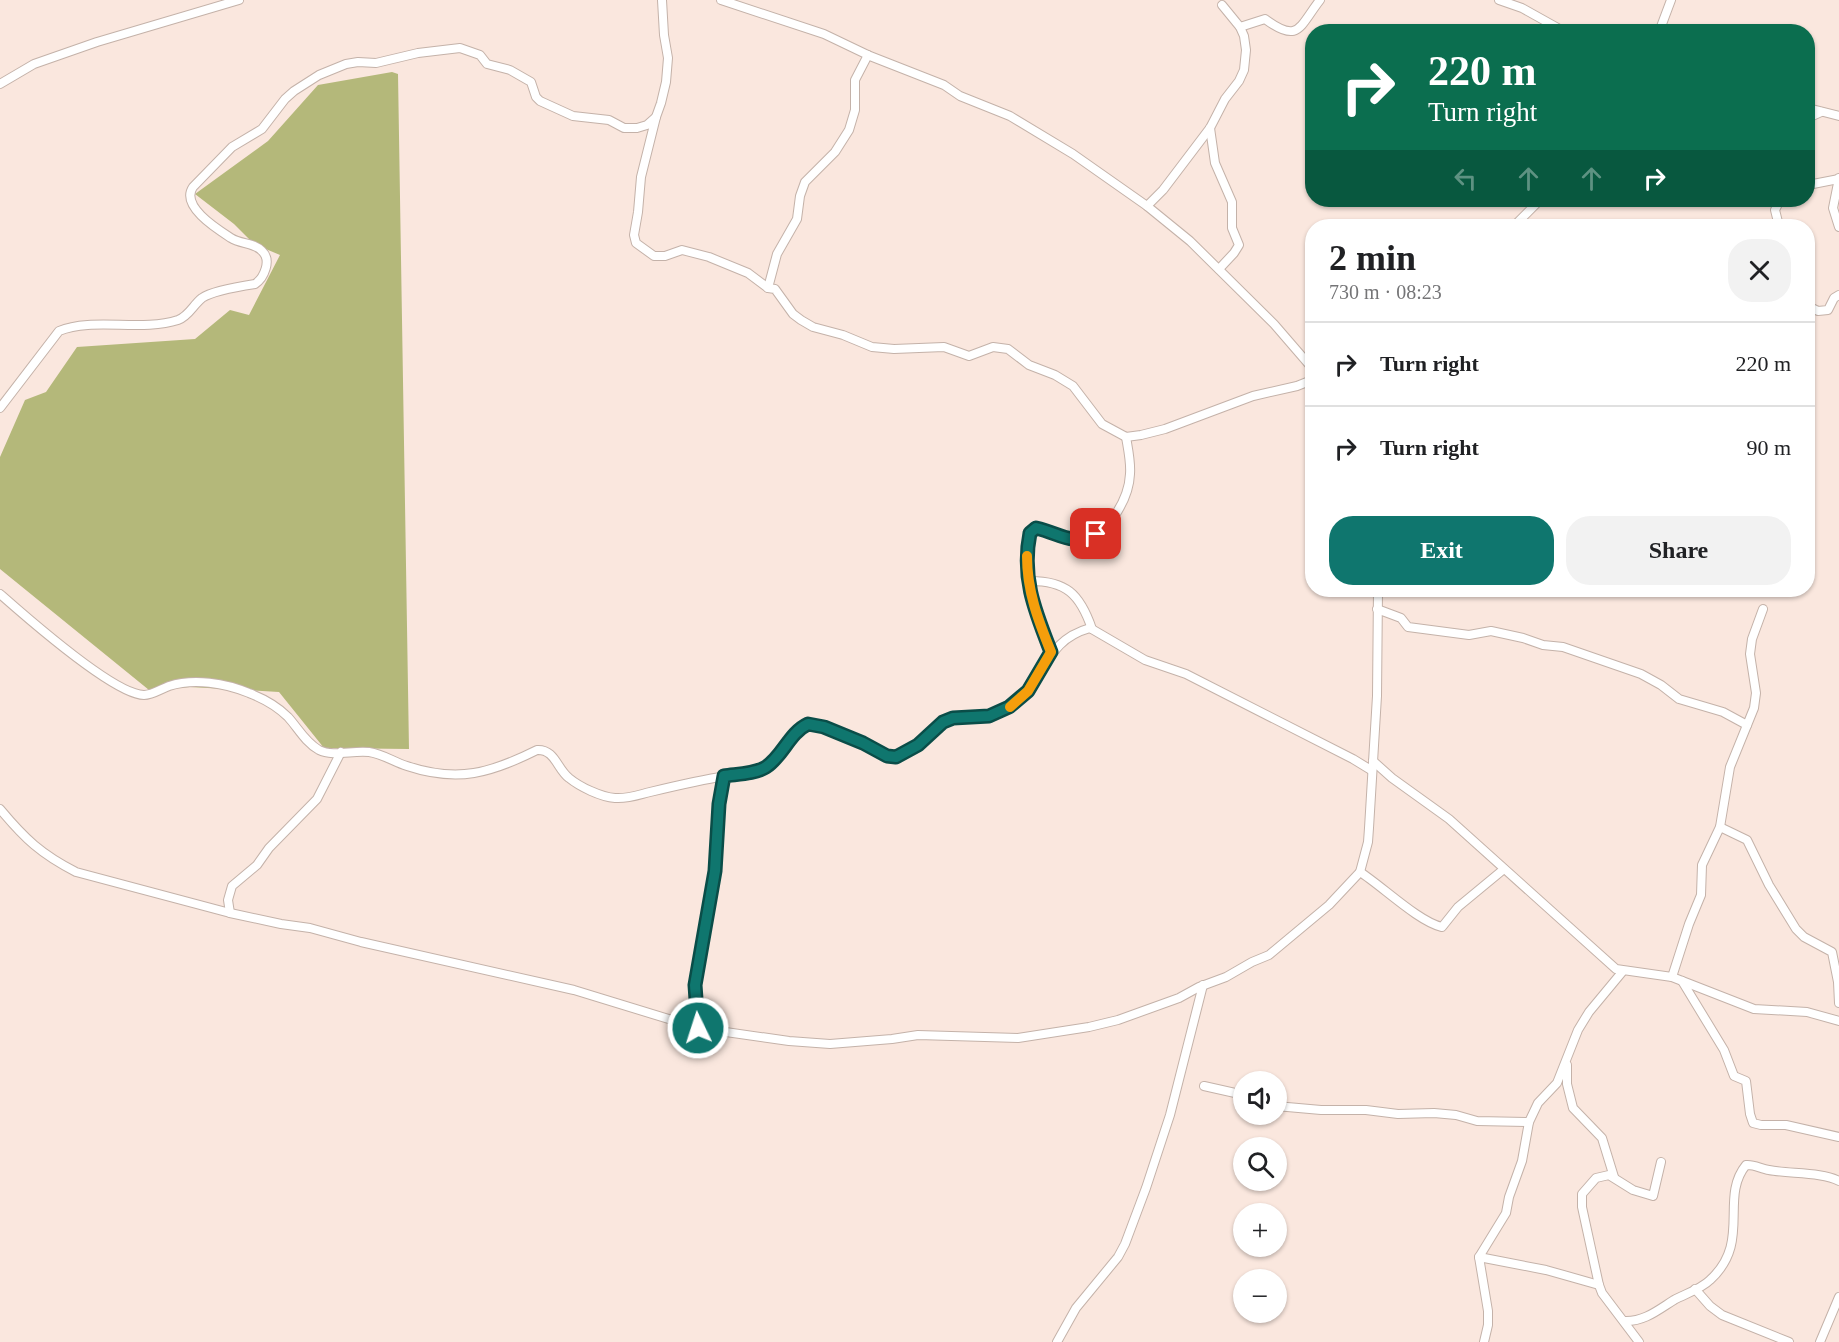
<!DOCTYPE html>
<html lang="en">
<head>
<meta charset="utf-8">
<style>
  body { margin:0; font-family:Georgia,serif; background:#f2f2f2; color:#202124; height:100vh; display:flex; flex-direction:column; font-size:22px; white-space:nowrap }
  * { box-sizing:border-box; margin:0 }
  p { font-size:20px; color:#757577 }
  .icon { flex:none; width:33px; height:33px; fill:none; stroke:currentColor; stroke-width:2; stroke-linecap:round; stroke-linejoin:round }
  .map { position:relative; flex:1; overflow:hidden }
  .sheet { position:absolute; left:1305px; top:219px; width:510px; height:378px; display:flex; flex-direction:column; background:#fff; border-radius:24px; box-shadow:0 2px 4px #0004 }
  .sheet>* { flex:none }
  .hud { position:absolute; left:1305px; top:24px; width:510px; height:183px; border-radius:24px; box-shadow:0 2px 4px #0004; background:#0b6e4f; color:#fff; overflow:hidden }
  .controls { position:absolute; left:1233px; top:1071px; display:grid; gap:12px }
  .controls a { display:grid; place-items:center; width:54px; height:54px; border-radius:50%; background:#fff; box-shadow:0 2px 4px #0004; font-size:30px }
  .pin { position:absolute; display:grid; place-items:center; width:51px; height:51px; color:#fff; margin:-26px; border-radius:12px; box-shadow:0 3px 9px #0006 }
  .me { position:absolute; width:66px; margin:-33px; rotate:356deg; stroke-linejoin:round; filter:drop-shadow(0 0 4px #0008) }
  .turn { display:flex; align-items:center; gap:21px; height:126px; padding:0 24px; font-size:27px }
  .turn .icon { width:78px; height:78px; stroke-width:2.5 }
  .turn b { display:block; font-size:42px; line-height:51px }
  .lanes { display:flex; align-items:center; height:57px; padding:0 24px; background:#0003; justify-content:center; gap:30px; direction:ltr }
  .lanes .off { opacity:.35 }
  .round { display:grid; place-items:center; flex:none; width:63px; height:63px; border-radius:24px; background:#f2f2f2 }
  .head { display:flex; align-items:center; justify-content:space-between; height:102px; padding:0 24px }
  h1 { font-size:36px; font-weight:800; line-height:45px }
  .action { display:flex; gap:12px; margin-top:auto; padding:12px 24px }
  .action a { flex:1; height:69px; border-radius:24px; background:#0f766e; color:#fff; font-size:24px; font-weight:800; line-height:69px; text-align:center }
  .action a+a { background:#f2f2f2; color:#202124 }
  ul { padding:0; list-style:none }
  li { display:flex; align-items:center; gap:18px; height:84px; padding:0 24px; border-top:2px solid #e0e0e0 }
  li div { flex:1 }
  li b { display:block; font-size:22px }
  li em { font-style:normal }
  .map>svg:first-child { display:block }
  .forest { fill:#b4b87a }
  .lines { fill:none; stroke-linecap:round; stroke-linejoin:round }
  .minor-casing { stroke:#c4b2a9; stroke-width:10 }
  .minor { stroke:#fff; stroke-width:8 }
  .route-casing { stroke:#0a4d48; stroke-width:15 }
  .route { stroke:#0f766e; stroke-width:10 }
  .slow { stroke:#f59e0b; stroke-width:10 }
</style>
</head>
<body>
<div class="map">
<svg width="1839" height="1342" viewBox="0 0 1839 1342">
  <rect width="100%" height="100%" fill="#fae7de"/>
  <polygon class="forest" points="392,72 398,74 409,749 324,748 279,692 190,687 149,690 0,569 0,457 25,400 46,392 77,347 195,339 230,310 249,315 280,255 254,244 234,224 195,194 268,141 318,85"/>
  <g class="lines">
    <defs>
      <g id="minor">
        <polyline points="721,0 824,34 870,56 944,85 960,96 1010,116 1073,154 1147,206 1190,241 1274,324 1312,368"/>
        <polyline points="1499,0 1522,8 1565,32"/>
        <path d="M1240,27L1265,19C1299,44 1299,27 1320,0"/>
        <polyline points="1659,32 1671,0"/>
        <polyline points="0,84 34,64 97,42 239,0"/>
        <polyline points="1808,108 1839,116"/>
        <polyline points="656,117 641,177 638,212 634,235 636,243 654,256 665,256 682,250 709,257 748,273 768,288 775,289 793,314 801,320 813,327 843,335 872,347 894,349 944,347 969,356 993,347 1008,349 1029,365 1055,375 1073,386 1102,424 1126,437 1141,435 1165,429 1253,396 1297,386 1312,380"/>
        <polyline points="1808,118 1821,112"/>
        <polyline points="1210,128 1215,163 1232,202 1232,228 1239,245 1234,253 1219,269"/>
        <polyline points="1839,178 1833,208 1839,227"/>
        <polyline points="1808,185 1839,179"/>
        <polyline points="1147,206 1163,190 1210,128 1225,99 1239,81 1244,70 1246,50 1244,36 1240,27 1222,5"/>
        <polyline points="1514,226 1540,200"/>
        <polyline points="1779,226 1775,210 1780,200"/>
        <polyline points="768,288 777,254 797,219 800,196 805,182 835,152 849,130 855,110 855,80 868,55"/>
        <polyline points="1808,306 1818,311 1828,310 1834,298 1839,295"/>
        <path d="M0,408L59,331C93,317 141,332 178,320C189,316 193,305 202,298C212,291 242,286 255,284C264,278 272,260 262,251C255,243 240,244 231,238C217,229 180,206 193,187L232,147L262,129L285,99L294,91L319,75L346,64L358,62L376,63L418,53L460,48L480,55L487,64L510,70L531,82L536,97L540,101L573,116L609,120L624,128H637L647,125L656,117L661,103L666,82L668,58L664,35L662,0"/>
        <path d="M1027,581C1066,580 1080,594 1092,629"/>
        <path d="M0,594C25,616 114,695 144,695C152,695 161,689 169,686C194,678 225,683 249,693C262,698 278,707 288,717C298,728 305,742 319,750C333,757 353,750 369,752C383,754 394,762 407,766C458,783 491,773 537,750C555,749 557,769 569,778C580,787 601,797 615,798C628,799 638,795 650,792C675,786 700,780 726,776C738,773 755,774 766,767C782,757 790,726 810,724C832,722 883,761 899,756C919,748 928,729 946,721C956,717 966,718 977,717C993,716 1006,710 1018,700C1048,677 1044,641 1090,628L1145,660L1186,674L1353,759L1371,770"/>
        <polyline points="1377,609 1401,618 1408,627 1469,635 1491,631 1523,638 1543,645 1563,647 1641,674 1661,685 1679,699 1723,712 1747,725"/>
        <path d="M1051,653C1035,611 1022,578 1030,533L1036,528C1051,532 1065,541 1081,540C1108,537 1129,498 1130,474C1131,462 1128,449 1126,437"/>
        <polyline points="1373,761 1392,778 1449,819 1616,969 1672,977 1754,1009 1807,1012 1839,1021"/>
        <path d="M0,809C25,839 41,854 76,872L230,913L281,924L310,928L361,942L574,990L698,1028L789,1041L830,1044L892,1039L918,1035L1018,1038L1089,1027L1118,1020L1179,998L1199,987L1226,977L1252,962L1269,955L1329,905L1360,872L1368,842L1369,828L1377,696L1378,590"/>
        <polyline points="1720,827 1747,840 1769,885 1796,929 1804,937 1832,952 1838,982 1839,1003"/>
        <path d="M1360,872C1382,886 1419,922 1442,927L1458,907L1504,869"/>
        <polyline points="230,913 228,900 232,886 257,865 269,848 317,799 341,752"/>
        <polyline points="1672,977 1689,924 1701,895 1702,865 1720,827 1730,767 1754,708 1756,693 1750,654 1752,639 1763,609"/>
        <polyline points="1682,981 1724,1050 1734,1076 1746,1081 1750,1114 1753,1123 1761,1125 1786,1125 1839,1137"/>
        <polyline points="698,1028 695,985 715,871 719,804 724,776"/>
        <polyline points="1567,1065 1567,1084 1573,1108 1602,1138 1614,1177"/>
        <polyline points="1204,1086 1244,1095"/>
        <polyline points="1276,1106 1321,1110 1366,1110 1398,1114 1434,1113 1456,1115 1477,1121 1529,1122"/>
        <polyline points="1479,1257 1546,1270 1599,1285"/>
        <polyline points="1695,1289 1710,1306 1722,1315 1789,1342"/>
        <path d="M1624,1321C1644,1322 1658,1310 1674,1300C1685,1294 1701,1289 1710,1280C1752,1242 1719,1198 1746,1165C1754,1164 1761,1169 1769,1170C1788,1174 1823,1172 1839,1181"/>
        <polyline points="1057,1342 1076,1308 1118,1257 1125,1244 1146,1188 1170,1115 1203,985"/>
        <polyline points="1484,1342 1488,1325 1488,1311 1479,1257 1506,1213 1509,1197 1522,1161 1529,1122 1538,1103 1557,1083 1578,1030 1589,1012 1623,971"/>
        <polyline points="1639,1342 1602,1293 1599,1285 1582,1207 1582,1194 1596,1178 1609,1175 1633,1190 1653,1196 1661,1162"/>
        <polyline points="1820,1342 1839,1297"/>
      </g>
    </defs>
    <use href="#minor" class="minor-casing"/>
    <use href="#minor" class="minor"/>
  </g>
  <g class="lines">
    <defs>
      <path id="route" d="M698,1028L695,985L715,871L719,804L724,776C737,774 755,774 766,767C783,756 789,733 808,724L824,727L863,743L887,756L896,757L918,745L943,722L953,718L989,716L1009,707L1028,691L1051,652C1035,611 1021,578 1030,533L1036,528C1062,534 1069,546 1096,534"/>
    </defs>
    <use href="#route" class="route-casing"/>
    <use href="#route" class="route"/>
    <path class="slow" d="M1010,707L1028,691L1051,652C1038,620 1027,591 1027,556"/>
  </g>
</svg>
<div class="controls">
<a><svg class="icon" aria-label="sound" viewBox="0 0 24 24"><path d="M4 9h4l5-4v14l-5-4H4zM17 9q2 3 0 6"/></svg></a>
<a><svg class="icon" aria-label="search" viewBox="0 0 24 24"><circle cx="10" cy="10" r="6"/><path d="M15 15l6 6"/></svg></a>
<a>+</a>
<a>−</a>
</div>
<div class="pin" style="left:1096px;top:534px;background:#d93025"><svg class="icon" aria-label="arrive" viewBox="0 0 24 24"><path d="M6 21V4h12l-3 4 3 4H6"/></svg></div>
<svg class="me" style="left:698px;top:1028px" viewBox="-20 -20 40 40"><circle r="17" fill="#0f766e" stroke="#fff" stroke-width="3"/><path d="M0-11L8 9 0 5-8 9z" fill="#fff"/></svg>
<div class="hud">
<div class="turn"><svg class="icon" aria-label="right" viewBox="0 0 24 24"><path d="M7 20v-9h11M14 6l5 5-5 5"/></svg><div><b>220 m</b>Turn right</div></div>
<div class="lanes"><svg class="icon off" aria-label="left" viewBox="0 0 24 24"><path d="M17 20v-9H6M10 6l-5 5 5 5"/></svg><svg class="icon off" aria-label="ahead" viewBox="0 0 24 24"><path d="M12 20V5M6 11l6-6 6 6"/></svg><svg class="icon off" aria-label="ahead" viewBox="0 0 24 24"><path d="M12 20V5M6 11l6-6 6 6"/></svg><svg class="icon" aria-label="right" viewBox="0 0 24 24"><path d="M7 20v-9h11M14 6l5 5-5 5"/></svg></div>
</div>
<section class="sheet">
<div class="head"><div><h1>2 min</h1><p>730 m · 08:23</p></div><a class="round"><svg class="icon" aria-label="close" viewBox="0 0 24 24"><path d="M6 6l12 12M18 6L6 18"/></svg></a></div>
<ul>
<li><svg class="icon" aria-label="right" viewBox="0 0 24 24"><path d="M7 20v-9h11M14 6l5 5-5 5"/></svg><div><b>Turn right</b></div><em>220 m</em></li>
<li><svg class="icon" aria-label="right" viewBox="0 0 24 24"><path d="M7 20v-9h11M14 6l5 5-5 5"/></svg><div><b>Turn right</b></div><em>90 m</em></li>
</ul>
<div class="action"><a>Exit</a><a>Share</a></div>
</section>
</div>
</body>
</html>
